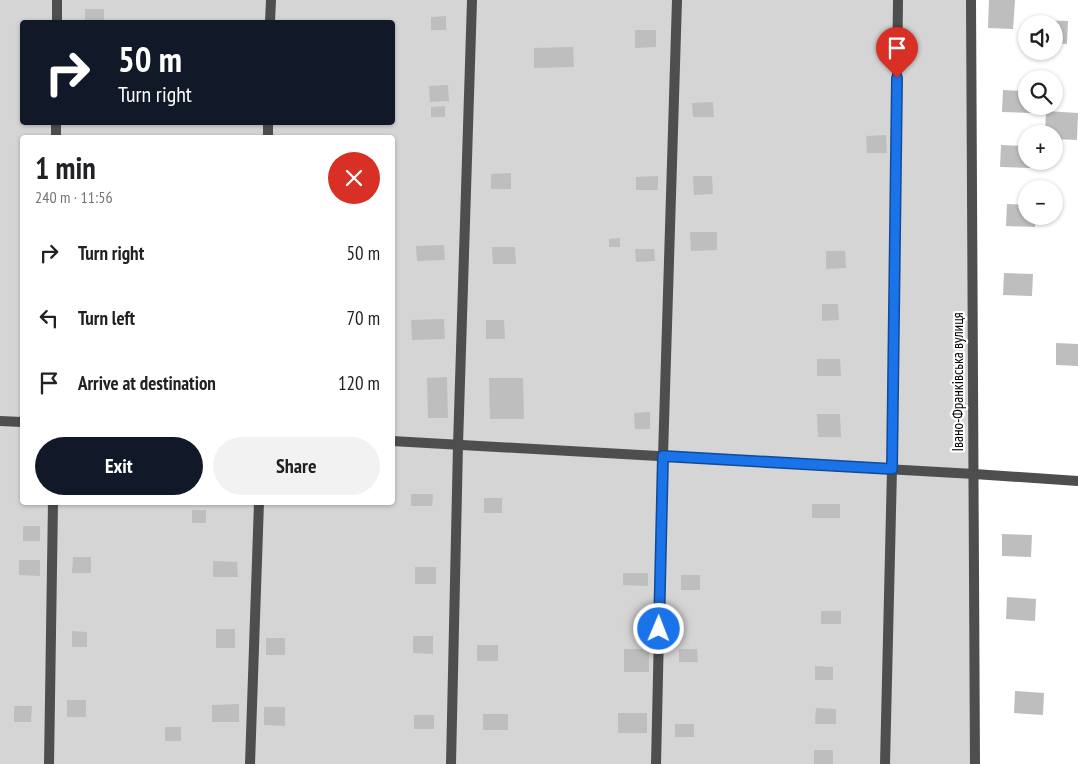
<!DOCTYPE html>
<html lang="en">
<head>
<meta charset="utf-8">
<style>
  body { margin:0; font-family:"PT Sans Narrow",sans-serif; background:#f2f2f2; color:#202124; height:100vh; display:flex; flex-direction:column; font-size:19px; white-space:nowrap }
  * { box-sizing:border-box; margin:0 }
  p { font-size:16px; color:#757577 }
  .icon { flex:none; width:28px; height:28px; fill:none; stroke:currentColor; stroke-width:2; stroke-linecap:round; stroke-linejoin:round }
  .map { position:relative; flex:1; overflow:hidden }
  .sheet { position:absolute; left:20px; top:135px; width:375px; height:370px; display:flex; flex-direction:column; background:#fff; border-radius:5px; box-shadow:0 1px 4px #0004 }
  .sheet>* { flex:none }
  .guide { position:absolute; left:20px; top:20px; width:375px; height:105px; border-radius:5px; box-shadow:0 1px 4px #0004; background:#111827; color:#fff; overflow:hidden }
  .buttons { position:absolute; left:1018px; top:15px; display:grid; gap:10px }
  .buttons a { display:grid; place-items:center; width:45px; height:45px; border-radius:50%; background:#fff; box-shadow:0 1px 4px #0004; font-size:25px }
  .pin { position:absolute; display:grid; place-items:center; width:42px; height:42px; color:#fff; margin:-51px -21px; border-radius:50% 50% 50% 0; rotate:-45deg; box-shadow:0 0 5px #0007 }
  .pin .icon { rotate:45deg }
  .me { position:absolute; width:55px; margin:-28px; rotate:1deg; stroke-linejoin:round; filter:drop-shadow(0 0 4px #0008) }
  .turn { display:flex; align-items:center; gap:18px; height:105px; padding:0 15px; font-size:22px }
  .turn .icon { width:65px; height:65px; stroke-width:2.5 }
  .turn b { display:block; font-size:35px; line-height:42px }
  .round { display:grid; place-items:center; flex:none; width:52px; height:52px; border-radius:26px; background:#f2f2f2 }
  .head { display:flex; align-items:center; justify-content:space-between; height:85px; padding:0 15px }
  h1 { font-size:30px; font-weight:800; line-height:38px }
  .action { display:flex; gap:10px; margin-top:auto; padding:10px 15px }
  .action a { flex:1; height:58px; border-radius:30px; background:#111827; color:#fff; font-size:20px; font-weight:800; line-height:58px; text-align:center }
  .action a+a { background:#f2f2f2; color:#202124 }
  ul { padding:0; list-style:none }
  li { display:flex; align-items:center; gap:15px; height:65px; padding:0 15px }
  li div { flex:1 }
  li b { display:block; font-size:19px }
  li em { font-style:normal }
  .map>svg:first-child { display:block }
  .green { fill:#d5d5d5; fill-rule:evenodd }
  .building { fill:#bebebe }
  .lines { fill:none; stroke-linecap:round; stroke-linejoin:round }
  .lane { stroke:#4e4e4e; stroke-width:10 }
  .street { stroke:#4e4e4e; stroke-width:10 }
  .route-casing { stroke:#114b97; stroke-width:12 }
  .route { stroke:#1a73e8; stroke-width:9 }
  .labels { text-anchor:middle; stroke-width:4.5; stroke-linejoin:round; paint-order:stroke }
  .street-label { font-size:15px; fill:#000; stroke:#fff }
</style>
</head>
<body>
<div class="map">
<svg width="1078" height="764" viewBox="0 0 1078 764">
  <rect width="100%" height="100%" fill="#fff"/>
  <path class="green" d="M0,0H971L975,764H0ZM22,22H392V122H22ZM22,138H392V502H22Z"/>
  <g class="building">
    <polygon points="989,0 1015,0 1013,29 988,28"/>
    <rect x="85" y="9" width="19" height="13"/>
    <polygon points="446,16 446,30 431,30 431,17"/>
    <polygon points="1038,20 1068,21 1067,44 1054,43 1054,24 1038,24"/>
    <polygon points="635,30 656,30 656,47 635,48"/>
    <polygon points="573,47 574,67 534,68 534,48"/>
    <polygon points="448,85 449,101 430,102 429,86"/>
    <polygon points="1003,90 1026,91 1026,106 1031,106 1031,113 1002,112"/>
    <polygon points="713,102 714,117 693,117 692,103"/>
    <polygon points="445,106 445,117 431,117 431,107"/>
    <polygon points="1046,111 1078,113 1077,140 1054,139 1054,134 1045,134"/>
    <polygon points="886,135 887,153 867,153 866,136"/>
    <polygon points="1001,145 1026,146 1026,161 1030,161 1030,168 1000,167"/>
    <polygon points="511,173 511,189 491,189 491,174"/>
    <polygon points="658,176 658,190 636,190 636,177"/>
    <polygon points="693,176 712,176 713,194 694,195"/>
    <polygon points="1007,204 1026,205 1026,216 1036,216 1035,227 1006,226"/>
    <polygon points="690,232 717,232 717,250 691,251"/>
    <polygon points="620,238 620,247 609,247 609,239"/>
    <polygon points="444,245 445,260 417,261 416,246"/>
    <polygon points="492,247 515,247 516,264 493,264"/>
    <polygon points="635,249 654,249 655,261 636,262"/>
    <polygon points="826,251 845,251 846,268 826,269"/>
    <polygon points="1004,273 1033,274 1032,296 1003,295"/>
    <polygon points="822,304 838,304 839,320 822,321"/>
    <polygon points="444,319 445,339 412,340 411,320"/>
    <polygon points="486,320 504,320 505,339 486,339"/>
    <polygon points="1056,343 1078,344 1078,366 1056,365"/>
    <polygon points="817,359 840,359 841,376 817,376"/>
    <polygon points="447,377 448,418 428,418 427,378"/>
    <polygon points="489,378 523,378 524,419 490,419"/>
    <polygon points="650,412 650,429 635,429 634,413"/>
    <polygon points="817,414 840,414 841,437 818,437"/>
    <polygon points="411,494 433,494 432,506 411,506"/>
    <rect x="484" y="498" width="18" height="15"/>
    <rect x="812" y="504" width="28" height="14"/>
    <rect x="192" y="510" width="14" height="13"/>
    <rect x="23" y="526" width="17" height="15"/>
    <polygon points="1002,534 1032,535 1031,557 1002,556"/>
    <polygon points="73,557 91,557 91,573 72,573"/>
    <polygon points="19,560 40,560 40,576 19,575"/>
    <polygon points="213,561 237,562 238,577 213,577"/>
    <rect x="415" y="567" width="21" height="17"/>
    <polygon points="623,573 648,573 648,586 623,585"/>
    <rect x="681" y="575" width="19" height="15"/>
    <polygon points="1007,597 1036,599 1035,621 1006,619"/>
    <rect x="821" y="611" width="20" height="13"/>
    <rect x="216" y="629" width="19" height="19"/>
    <polygon points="72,631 87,632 87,647 72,647"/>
    <polygon points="413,636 433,636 433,654 413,653"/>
    <rect x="266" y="638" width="19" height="17"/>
    <rect x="477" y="645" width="21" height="16"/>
    <rect x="624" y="649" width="25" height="23"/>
    <polygon points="679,649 697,649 698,662 679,662"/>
    <polygon points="815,666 833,667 833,680 815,680"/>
    <polygon points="1015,691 1044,693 1043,715 1014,713"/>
    <rect x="67" y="700" width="19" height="17"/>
    <polygon points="239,704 239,722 212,722 212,705"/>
    <polygon points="14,706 32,706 31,722 14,722"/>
    <polygon points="264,707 285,707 285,726 264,725"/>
    <polygon points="816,708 836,709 836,724 815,724"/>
    <rect x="618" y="713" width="29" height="20"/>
    <rect x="483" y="714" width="25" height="16"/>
    <rect x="414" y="715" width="20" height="14"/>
    <rect x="675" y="724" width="19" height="13"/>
    <rect x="165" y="727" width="16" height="14"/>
    <rect x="814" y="750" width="19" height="14"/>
  </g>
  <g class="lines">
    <g class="lane">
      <polyline points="57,22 57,0"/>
      <polyline points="270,22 271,0"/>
      <polyline points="56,138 56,122"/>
      <polyline points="268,138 268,122"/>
      <polyline points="0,421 22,422"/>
      <polyline points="392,441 974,474"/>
      <polyline points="49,764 53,502"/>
      <polyline points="250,764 259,502"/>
      <polyline points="451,764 458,445 472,0"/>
      <polyline points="656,764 663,456 677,0"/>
      <polyline points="885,764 892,469 898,0"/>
    </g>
    <g class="street">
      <polyline points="971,0 975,764"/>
      <polyline points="974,474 1078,481"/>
    </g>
  </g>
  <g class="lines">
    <defs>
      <polyline id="route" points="659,629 663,456 892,469 897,78"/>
    </defs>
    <use href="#route" class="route-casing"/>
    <use href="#route" class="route"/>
  </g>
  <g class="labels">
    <g class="street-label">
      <text transform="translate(958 382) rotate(-90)" y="5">Івано-Франківська вулиця</text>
    </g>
  </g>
</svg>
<div class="buttons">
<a><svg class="icon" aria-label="sound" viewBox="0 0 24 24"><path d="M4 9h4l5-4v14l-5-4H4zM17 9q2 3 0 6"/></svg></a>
<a><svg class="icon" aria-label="search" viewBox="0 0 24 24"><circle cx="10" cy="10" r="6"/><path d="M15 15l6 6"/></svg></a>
<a>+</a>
<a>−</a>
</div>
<div class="pin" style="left:897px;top:78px;background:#d93025"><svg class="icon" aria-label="arrive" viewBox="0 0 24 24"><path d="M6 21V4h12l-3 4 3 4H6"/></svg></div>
<svg class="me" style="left:659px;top:629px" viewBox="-20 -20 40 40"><circle r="17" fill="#1a73e8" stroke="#fff" stroke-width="3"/><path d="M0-11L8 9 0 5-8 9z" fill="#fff"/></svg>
<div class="guide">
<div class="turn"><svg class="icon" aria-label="right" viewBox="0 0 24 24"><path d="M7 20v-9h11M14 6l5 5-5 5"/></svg><div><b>50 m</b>Turn right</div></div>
</div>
<section class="sheet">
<div class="head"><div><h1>1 min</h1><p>240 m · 11:56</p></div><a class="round" style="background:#d93025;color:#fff"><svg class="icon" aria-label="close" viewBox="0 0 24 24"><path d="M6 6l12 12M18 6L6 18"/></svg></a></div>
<ul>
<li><svg class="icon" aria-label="right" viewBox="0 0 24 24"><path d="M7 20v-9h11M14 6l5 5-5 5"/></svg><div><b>Turn right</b></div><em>50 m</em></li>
<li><svg class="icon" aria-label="left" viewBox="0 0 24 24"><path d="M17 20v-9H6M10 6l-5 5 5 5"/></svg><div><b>Turn left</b></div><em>70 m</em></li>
<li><svg class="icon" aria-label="arrive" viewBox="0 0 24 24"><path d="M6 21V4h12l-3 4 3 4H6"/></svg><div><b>Arrive at destination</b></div><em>120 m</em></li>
</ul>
<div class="action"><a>Exit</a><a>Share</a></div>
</section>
</div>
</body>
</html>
